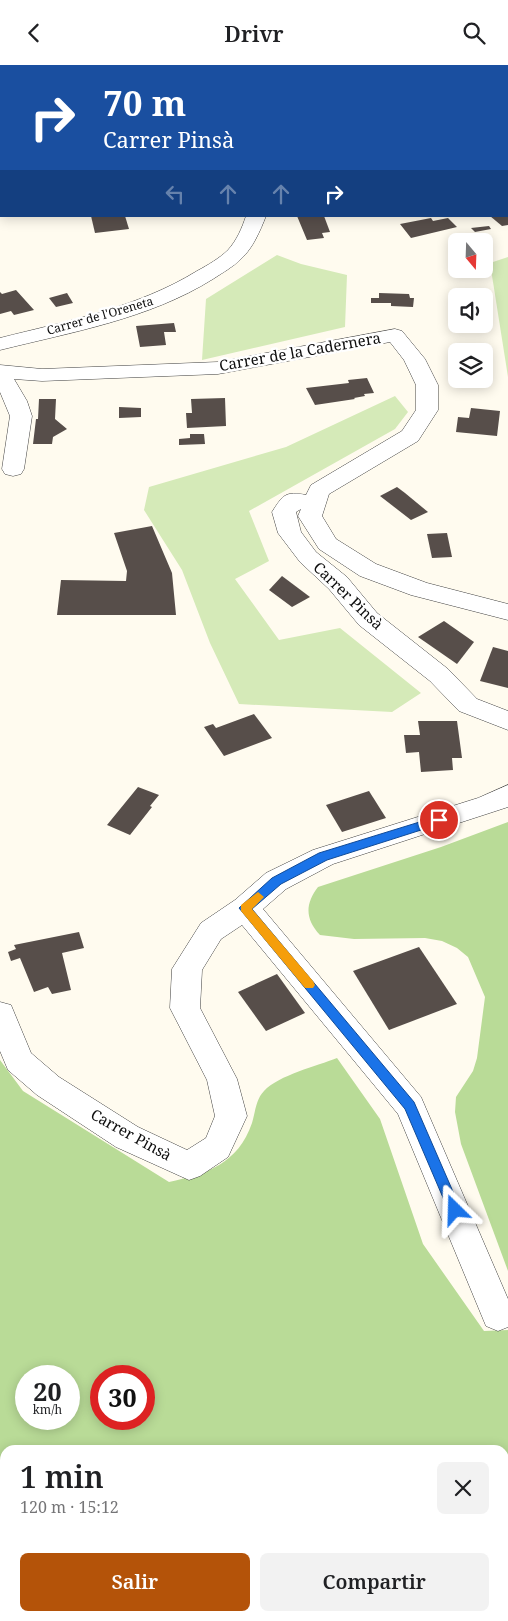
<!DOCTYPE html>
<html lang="es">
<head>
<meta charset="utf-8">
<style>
  body { margin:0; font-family:"Noto Serif",serif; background:#f2f2f2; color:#202124; height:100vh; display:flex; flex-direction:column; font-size:19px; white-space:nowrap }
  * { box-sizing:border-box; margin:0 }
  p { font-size:16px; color:#757577 }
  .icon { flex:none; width:28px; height:28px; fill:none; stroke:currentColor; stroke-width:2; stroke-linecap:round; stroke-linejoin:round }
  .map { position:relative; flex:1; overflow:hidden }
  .sheet { position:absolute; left:0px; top:1380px; width:509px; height:176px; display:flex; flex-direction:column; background:#fff; border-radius:15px 15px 0 0; box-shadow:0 2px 12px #0003 }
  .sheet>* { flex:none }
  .hud { position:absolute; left:0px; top:0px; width:509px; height:152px; box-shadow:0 2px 12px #0003; background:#1a4fa0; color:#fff; overflow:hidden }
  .needle { width:32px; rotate:161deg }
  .buttons { position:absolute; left:448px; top:168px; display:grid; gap:10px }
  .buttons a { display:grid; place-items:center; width:45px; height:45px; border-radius:8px; background:#fff; box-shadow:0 2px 12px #0003; font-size:25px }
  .speed { position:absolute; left:15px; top:1300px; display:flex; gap:10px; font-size:25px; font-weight:700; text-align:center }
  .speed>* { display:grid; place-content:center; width:65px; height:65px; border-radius:50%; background:#fff; box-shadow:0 2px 12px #0003; line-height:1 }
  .speed small { font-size:12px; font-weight:400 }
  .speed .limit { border:8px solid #d22; background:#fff; color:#111 }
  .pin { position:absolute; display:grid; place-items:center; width:42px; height:42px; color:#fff; margin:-21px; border:2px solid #fff; border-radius:50%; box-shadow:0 1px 5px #0007 }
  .me { position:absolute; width:55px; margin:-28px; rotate:338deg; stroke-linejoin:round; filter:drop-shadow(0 0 4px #0008) }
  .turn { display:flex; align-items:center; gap:18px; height:105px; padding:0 20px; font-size:22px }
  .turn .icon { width:65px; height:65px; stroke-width:2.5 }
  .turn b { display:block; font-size:35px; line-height:42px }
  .lanes { display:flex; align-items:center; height:48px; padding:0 20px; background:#0003; justify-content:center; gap:25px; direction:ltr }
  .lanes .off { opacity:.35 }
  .round { display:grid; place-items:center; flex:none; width:52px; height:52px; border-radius:8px; background:#f2f2f2 }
  .head { display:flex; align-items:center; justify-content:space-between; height:85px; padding:0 20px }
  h1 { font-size:30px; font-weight:600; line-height:38px }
  .action { display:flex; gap:10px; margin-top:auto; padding:10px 20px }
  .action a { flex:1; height:58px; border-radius:8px; background:#b45309; color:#fff; font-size:20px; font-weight:600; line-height:58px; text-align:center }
  .action a+a { background:#f2f2f2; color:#202124 }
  header { display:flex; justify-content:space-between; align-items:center; height:65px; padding:0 20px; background:#fff; font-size:22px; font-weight:600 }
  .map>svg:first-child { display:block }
  .green { fill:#d5eab8 }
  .forest { fill:#b9db97; fill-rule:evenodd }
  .building { fill:#574e4a }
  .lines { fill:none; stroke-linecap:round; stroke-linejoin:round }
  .minor-casing { stroke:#414141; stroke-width:1 }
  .minor { fill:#fff; fill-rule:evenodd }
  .route { fill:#1a73e8; stroke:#114b97 }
  .slow { fill:#f59e0b }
  .labels { text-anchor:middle; stroke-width:5; stroke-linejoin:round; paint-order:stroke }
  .far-street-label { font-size:12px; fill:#0e0e0e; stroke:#fff }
  .street-label { font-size:15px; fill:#0e0e0e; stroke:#fff }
</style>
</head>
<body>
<header><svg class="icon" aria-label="back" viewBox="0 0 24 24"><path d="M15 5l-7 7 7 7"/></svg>Drivr<svg class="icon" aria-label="search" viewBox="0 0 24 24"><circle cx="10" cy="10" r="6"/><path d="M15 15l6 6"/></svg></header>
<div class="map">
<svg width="508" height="1556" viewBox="0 0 508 1556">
  <rect width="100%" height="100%" fill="#fffbef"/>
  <g class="green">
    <polygon points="277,190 301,199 347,210 345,262 202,295 206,234"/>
    <polygon points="508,192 508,312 490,198"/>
    <polygon points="395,331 408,347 395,364 249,446 269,496 235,514 279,575 340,563 421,628 392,647 239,639 210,578 182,505 144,445 149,422 286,382"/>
  </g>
  <g class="forest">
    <path d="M508,757V1206L461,1079L455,1047L456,1032L473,1006L477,993L485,932L468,892L457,883L442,876L425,873L354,874L320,870C305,854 305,839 318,822L441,782Z"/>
    <path d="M337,993L380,1054L423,1179L484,1266L508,1265V1556H0V995L23,1026L169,1117C206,1109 238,1099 252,1058C255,1048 256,1034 264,1026C279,1010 317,1001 337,993ZM26,1311H69V1354H26ZM101,1311H144V1354H101ZM5,1385H504V1551H5Z"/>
  </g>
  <g class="building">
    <polygon points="91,151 125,151 129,164 95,168"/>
    <polygon points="297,151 324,151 330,167 322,168 324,173 307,175"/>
    <polygon points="490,151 508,151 508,160 502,161"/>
    <polygon points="431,153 433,156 448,153 457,162 411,173 400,159"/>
    <polygon points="489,161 491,164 475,167 471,163"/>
    <polygon points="16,225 34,245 14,250 11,246 0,249 0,227 2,229"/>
    <polygon points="67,228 73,238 56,242 49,233"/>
    <polygon points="379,228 409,229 410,233 414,233 413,242 391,241 391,238 371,238 371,233 379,233"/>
    <polygon points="174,258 176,267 164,267 166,280 140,282 136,261"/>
    <polygon points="367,313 374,328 364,329 365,331 354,333 355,334 315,340 306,323 349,318 348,315"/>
    <polygon points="225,333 226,361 187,363 186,348 192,348 191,334"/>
    <polygon points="39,334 56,334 55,354 67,364 53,372 52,379 33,379 36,354 38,354"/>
    <polygon points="119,342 141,343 141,352 119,353"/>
    <polygon points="471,343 500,346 497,371 456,367 458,352 469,353"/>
    <polygon points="190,369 204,369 205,379 179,380 179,374 190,373"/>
    <polygon points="397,422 405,428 428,447 411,455 380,431"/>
    <polygon points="152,461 172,508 176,550 57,550 61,515 126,516 127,506 114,468"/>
    <polygon points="447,468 452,492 432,493 427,469"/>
    <polygon points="282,511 310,532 292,542 269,525"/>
    <polygon points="444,556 474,577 457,599 418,572"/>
    <polygon points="493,582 508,586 508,623 480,616"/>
    <polygon points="254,649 272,673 224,691 204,662 213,659 216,663"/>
    <polygon points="418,656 457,656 462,693 452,693 453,705 421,707 419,687 406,688 404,670 420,670"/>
    <polygon points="138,722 159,730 150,741 152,742 130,770 107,760"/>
    <polygon points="369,726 386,753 342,767 326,740"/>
    <polygon points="79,867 84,883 62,888 71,925 52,929 48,922 34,927 20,893 11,896 8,887 16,884 14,880"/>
    <polygon points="419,882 457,939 389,965 353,906"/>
    <polygon points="277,909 305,948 266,966 238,927"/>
  </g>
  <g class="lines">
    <defs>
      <g id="minor">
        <polygon points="90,0 108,0 108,1 91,1"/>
        <rect x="0" y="106" width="1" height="12"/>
        <path d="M246,151H266C260,166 253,183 241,194C233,202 222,208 213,214C149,254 72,267 0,285V273C67,256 137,243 197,206C208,200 220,193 228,185C237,175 242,163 246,151Z"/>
        <path d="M395,264L402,266L425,294L438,320V345L418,376L329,429L322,451L336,474L376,499L427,518L508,539V555L411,530L360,511L319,484L298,451L301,444L296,447L301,467L316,487L347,512L377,548L448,604L477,634L508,646V665L459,646L430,616L359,560L329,524L300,497L278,468L272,447C283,430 285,426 306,430L311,420L402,366L416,345V320L404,295L390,277L218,309L42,316L14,314L27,336L32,351L24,404L21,409L13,411L5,409L2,404L10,351L0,327V300L42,304L218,297Z"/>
        <polygon points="508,720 508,742 333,799 286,824 263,844 421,1032 508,1234 508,1262 498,1266 486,1261 398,1049 242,860 221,874 202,905 200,943 237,1014 247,1051 228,1092 200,1111 189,1115 116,1082 37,1030 8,1005 0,986 0,937 11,940 31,988 59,1012 138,1062 187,1085 206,1073 215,1051 207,1015 170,943 172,904 201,858 235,835 266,808 313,785 478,733"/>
      </g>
    </defs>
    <use href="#minor" class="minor-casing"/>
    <use href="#minor" class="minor"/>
  </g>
  <polygon class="route" points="439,751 443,752 443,758 327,795 281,819 252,844 414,1037 461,1145 459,1149 455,1151 450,1149 405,1044 239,843 272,813 319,788"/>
  <polygon class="slow" points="258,827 264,832 252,844 313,916 315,920 313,923 305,923 241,846 241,840"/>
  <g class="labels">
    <g class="far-street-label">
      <text transform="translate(100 251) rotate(-16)" y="4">Carrer de l'Oreneta</text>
    </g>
    <g class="street-label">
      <text transform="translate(300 287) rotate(-10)" y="5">Carrer de la Cadernera</text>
      <text transform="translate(348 531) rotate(44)" y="5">Carrer Pinsà</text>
      <text transform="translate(131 1070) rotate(29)" y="5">Carrer Pinsà</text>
    </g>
  </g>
</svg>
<div class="buttons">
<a><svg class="needle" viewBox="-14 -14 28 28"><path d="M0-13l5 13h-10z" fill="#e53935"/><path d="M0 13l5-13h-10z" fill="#757577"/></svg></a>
<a><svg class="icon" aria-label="sound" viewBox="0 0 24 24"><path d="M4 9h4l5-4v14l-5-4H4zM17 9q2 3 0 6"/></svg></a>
<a><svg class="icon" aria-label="layers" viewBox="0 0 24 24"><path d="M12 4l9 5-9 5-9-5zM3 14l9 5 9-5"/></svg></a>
</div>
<div class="speed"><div>20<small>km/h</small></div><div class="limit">30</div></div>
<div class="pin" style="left:439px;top:755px;background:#d93025"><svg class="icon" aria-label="arrive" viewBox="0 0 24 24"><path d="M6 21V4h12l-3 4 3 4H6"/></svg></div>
<svg class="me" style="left:455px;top:1145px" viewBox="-20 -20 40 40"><path d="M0-17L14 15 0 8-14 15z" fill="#1a73e8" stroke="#fff" stroke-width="4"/></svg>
<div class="hud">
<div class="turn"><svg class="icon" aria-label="right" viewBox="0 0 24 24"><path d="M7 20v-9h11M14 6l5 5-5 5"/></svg><div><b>70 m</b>Carrer Pinsà</div></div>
<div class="lanes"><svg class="icon off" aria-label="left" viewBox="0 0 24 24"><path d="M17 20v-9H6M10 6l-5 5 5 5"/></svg><svg class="icon off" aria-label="ahead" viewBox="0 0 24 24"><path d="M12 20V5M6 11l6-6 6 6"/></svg><svg class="icon off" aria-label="ahead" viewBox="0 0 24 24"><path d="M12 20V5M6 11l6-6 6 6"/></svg><svg class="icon" aria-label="right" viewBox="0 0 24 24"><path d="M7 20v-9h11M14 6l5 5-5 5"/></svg></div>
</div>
<section class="sheet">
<div class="head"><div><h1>1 min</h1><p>120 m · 15:12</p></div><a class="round"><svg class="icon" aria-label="close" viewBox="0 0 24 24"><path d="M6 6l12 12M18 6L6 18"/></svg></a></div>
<div class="action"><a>Salir</a><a>Compartir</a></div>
</section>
</div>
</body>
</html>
